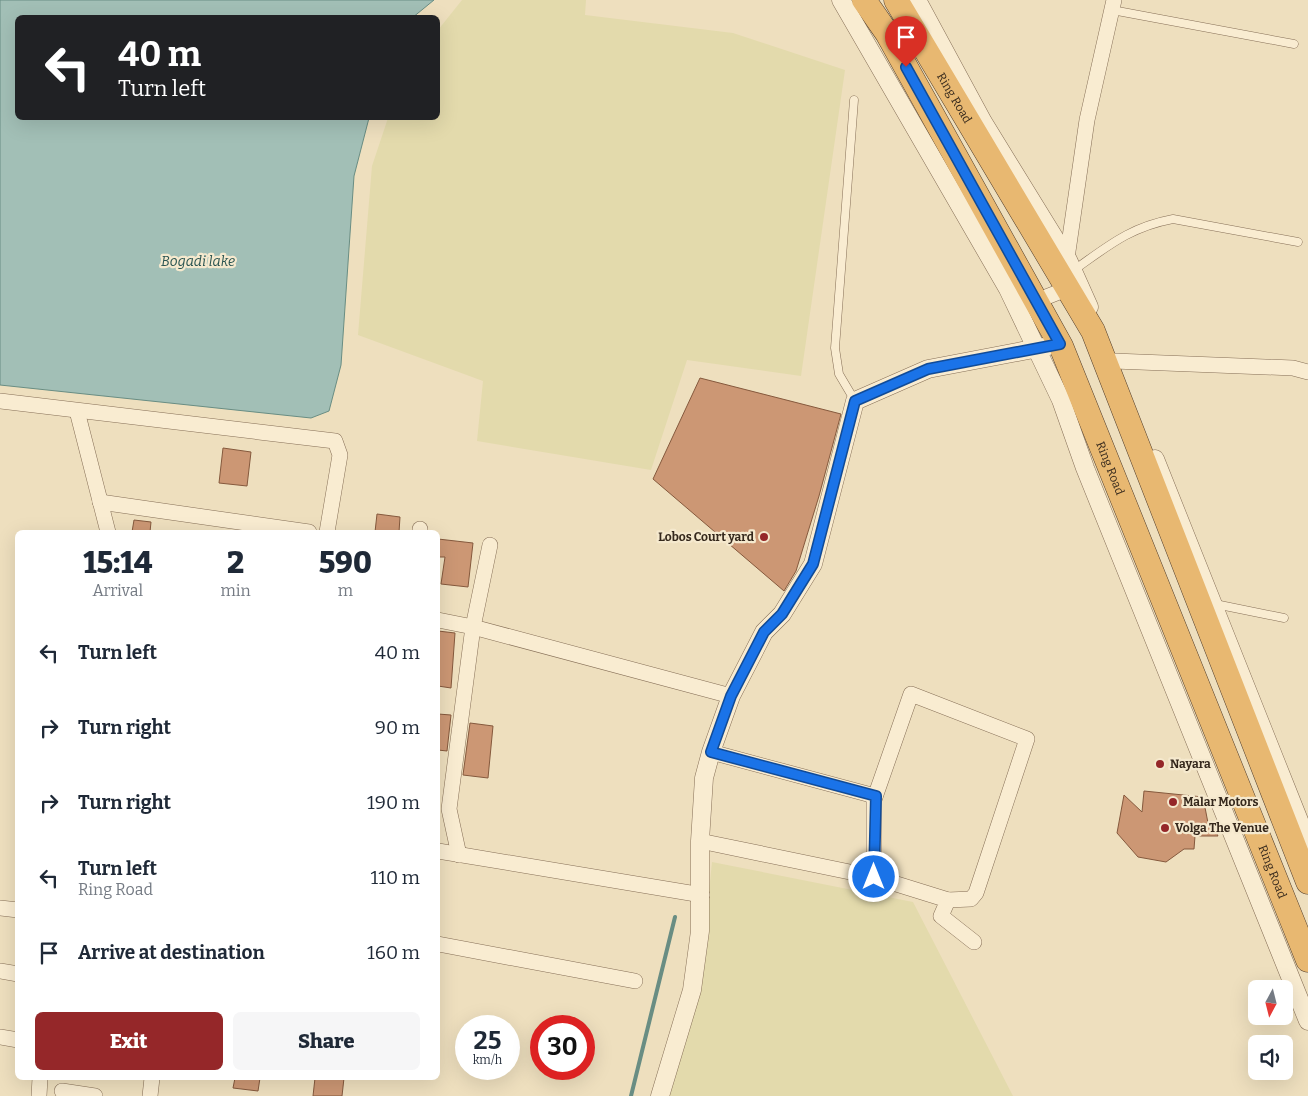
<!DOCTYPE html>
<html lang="en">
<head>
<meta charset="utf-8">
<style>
  body { margin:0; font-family:Bitter,serif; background:#f6f6f7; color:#1f2937; height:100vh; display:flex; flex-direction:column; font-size:19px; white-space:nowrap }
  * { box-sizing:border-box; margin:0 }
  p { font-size:16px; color:#747a83 }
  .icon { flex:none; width:28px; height:28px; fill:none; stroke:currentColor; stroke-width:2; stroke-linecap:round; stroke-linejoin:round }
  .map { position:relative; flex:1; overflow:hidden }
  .details { position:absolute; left:15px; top:530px; width:425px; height:550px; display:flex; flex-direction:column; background:#fff; border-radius:8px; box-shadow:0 5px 20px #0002 }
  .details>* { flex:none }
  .top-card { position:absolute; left:15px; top:15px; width:425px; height:105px; border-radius:8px; box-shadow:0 5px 20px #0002; background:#202124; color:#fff; overflow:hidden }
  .needle { width:32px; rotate:187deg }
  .buttons { position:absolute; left:1248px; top:980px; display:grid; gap:10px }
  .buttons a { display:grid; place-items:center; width:45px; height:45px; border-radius:8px; background:#fff; box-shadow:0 5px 20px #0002; font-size:25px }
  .speed { position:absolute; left:455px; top:1015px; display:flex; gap:10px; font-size:25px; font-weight:700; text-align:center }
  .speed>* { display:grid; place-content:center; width:65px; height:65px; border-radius:50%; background:#fff; box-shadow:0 5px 20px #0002; line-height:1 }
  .speed small { font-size:12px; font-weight:400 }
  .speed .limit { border:8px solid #d22; background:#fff; color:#111 }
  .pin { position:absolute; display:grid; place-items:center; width:42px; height:42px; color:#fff; margin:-51px -21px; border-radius:50% 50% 50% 0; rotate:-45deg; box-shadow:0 0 5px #0007 }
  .pin .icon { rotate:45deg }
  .me { position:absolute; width:55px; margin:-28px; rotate:0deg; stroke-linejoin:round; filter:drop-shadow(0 0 4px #0008) }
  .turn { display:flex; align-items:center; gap:18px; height:105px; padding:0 20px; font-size:22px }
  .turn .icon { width:65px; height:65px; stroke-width:2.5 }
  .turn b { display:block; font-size:35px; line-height:42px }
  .eta { display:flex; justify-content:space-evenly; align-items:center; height:85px; text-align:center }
  .eta b { font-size:30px; font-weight:800; line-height:35px }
  .action { display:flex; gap:10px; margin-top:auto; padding:10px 20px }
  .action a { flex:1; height:58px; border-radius:8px; background:#952729; color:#fff; font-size:20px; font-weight:800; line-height:58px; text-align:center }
  .action a+a { background:#f6f6f7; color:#1f2937 }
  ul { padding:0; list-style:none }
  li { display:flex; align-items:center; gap:15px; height:75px; padding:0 20px }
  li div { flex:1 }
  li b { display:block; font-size:19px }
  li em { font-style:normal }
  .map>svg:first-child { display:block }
  .farmland { fill:#e3daac }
  .water { fill:#a2bfb6; stroke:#698d83 }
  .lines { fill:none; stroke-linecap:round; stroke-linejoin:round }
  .stream { stroke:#698d83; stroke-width:4 }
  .building { fill:#cc9774; stroke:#85593d }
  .service-casing { stroke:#866f57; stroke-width:9 }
  .minor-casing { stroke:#866f57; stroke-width:16 }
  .tertiary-casing { stroke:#866f57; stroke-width:19 }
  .trunk-casing { stroke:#533e2c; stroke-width:25 }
  .service { stroke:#f9ecd1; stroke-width:8 }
  .minor { stroke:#f9ecd1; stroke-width:15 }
  .tertiary { stroke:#f9ecd1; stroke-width:18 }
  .trunk { stroke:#e8b871; stroke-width:24 }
  .route-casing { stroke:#114b97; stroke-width:12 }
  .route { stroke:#1a73e8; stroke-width:9 }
  .poi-dot { fill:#952729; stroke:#f5e9ce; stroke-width:2 }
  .labels { text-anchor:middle; stroke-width:4.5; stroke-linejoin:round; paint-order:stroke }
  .street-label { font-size:12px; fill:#35281c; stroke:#f5e9ce }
  .poi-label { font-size:12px; font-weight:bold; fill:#35281c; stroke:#f5e9ce; text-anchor:start }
  .water-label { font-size:14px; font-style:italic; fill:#2b5552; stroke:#f5e9ce }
</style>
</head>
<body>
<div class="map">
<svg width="1308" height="1096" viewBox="0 0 1308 1096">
  <rect width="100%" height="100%" fill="#eedfbe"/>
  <g class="farmland">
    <polygon points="462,0 586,0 585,15 733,33 845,70 801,376 687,360 651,470 477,441 483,381 358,335 372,166 388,118 438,118 438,30"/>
    <polygon points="712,862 913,902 1013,1096 669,1096 698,1000"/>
  </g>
  <polygon class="water" points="0,0 434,0 412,18 18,18 18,118 369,118 354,176 341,365 329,411 311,418 0,385"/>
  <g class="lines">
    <polyline class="stream" points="631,1096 675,917"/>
  </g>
  <g class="building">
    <polygon points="700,378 841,414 819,496 796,571 784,591 653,479"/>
    <polygon points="223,448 251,452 247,486 219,483"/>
    <polygon points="377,514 400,517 399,532 375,532"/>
    <polygon points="134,520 151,522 150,532 132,532"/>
    <polygon points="438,539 473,543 468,587 441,584 445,557 438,557"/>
    <polygon points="438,631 455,633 451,688 438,686"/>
    <polygon points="438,714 451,715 447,751 438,750"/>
    <polygon points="470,723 493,726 488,778 463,775"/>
    <polygon points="1144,791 1203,797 1208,823 1211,823 1218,836 1195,836 1194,849 1184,849 1166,862 1138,857 1117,833 1124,795 1142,812"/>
    <polygon points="235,1078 260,1078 258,1091 233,1088"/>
    <polygon points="315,1078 344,1078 342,1096 313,1096"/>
  </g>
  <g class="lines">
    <defs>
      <g id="service">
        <polyline points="1112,10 1294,44"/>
        <polyline points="854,100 835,348 839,374 855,401"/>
        <path d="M1074,270C1108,246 1130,227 1173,219L1298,242"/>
        <polyline points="1215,604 1284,618"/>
      </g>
      <g id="minor">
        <polyline points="1066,265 1087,120 1114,0"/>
        <polyline points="1036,301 1069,288"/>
        <polyline points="1114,361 1293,368 1308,372"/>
        <polyline points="0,401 335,441 340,455 327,532"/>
        <polyline points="77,411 108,532"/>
        <polyline points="100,502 309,532"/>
        <polyline points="420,532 420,529"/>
        <polyline points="438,620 473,627 731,696"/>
        <polyline points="711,752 875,796"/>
        <polyline points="700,841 874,877 948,900 941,916 974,942"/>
        <polyline points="438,851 702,895"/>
        <polyline points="459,855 449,809 473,627 490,545"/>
        <polyline points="874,877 874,800 911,694 1027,739 976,893 971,899 948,900"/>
        <polyline points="0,908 18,910"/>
        <polyline points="438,944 635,981"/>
        <polyline points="0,971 18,974"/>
        <polyline points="0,1037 18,1040"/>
        <polyline points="62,1091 95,1096"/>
        <polyline points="39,1096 40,1078"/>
        <polyline points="150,1096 152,1078"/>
      </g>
      <g id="tertiary">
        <polyline points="841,0 1008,289 1061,400 1085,468 1308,1021"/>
        <polyline points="917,0 983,122 1068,260 1089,307"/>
        <polyline points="1155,459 1308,843"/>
        <polyline points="660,1096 692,990 700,931 700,841 704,778 711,752 731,696 764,632 782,614 813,564 855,401 928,369 1049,346"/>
      </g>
      <g id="trunk">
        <path id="s1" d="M864,0L887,33L1061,346L1308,960"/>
        <path id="s2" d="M896,0L1093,331L1308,882"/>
      </g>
    </defs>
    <use href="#service" class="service-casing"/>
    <use href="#minor" class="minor-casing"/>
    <use href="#tertiary" class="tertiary-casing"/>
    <use href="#trunk" class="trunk-casing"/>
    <use href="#service" class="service"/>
    <use href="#minor" class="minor"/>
    <use href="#tertiary" class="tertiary"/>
    <use href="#trunk" class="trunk"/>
  </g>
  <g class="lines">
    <defs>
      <polyline id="route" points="874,877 876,796 711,752 731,696 764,632 782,614 813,564 855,401 928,369 1060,344 906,67"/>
    </defs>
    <use href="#route" class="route-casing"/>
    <use href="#route" class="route"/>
  </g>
  <g class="poi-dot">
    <circle cx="764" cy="537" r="5"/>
    <circle cx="1160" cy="764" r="5"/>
    <circle cx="1173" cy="802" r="5"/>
    <circle cx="1165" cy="828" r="5"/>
  </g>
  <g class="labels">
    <g class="street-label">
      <text dy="4" stroke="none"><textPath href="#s2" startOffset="114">Ring Road</textPath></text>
      <text dy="4" stroke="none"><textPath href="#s1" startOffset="530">Ring Road</textPath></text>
      <text dy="4" stroke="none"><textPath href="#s1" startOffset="965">Ring Road</textPath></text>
    </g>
    <g class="poi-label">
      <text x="754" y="541" text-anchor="end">Lobos Court yard</text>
      <text x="1170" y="768">Nayara</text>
      <text x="1183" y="806">Malar Motors</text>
      <text x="1175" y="832">Volga The Venue</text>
    </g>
    <g class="water-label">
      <text x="198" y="266">Bogadi lake</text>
    </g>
  </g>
</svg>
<div class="buttons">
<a><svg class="needle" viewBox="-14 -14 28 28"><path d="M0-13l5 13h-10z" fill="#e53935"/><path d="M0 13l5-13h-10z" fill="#747a83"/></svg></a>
<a><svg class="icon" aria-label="sound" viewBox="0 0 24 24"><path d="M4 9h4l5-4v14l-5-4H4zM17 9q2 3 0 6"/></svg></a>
</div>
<div class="speed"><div>25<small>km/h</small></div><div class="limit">30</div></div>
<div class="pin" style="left:906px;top:67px;background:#d93025"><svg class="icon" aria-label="arrive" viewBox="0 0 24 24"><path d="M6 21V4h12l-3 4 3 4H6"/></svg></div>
<svg class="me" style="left:874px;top:877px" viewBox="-20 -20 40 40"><circle r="17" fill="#1a73e8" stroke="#fff" stroke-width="3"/><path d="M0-11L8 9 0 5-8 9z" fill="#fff"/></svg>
<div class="top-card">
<div class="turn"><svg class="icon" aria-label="left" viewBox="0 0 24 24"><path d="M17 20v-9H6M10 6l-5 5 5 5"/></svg><div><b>40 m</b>Turn left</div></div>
</div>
<section class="details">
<div class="eta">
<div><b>15:14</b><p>Arrival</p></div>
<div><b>2</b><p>min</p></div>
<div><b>590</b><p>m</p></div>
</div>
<ul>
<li><svg class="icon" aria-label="left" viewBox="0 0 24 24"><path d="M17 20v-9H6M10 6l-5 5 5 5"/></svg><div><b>Turn left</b></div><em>40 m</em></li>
<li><svg class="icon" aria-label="right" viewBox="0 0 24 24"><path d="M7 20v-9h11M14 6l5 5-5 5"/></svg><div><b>Turn right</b></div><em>90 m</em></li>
<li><svg class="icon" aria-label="right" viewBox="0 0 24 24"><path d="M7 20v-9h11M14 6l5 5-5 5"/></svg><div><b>Turn right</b></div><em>190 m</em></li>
<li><svg class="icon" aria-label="left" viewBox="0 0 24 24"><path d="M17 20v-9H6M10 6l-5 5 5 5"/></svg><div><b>Turn left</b><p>Ring Road</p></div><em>110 m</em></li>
<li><svg class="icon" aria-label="arrive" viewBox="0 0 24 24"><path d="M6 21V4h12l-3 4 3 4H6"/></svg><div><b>Arrive at destination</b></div><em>160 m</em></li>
</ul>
<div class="action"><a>Exit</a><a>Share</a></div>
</section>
</div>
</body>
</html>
